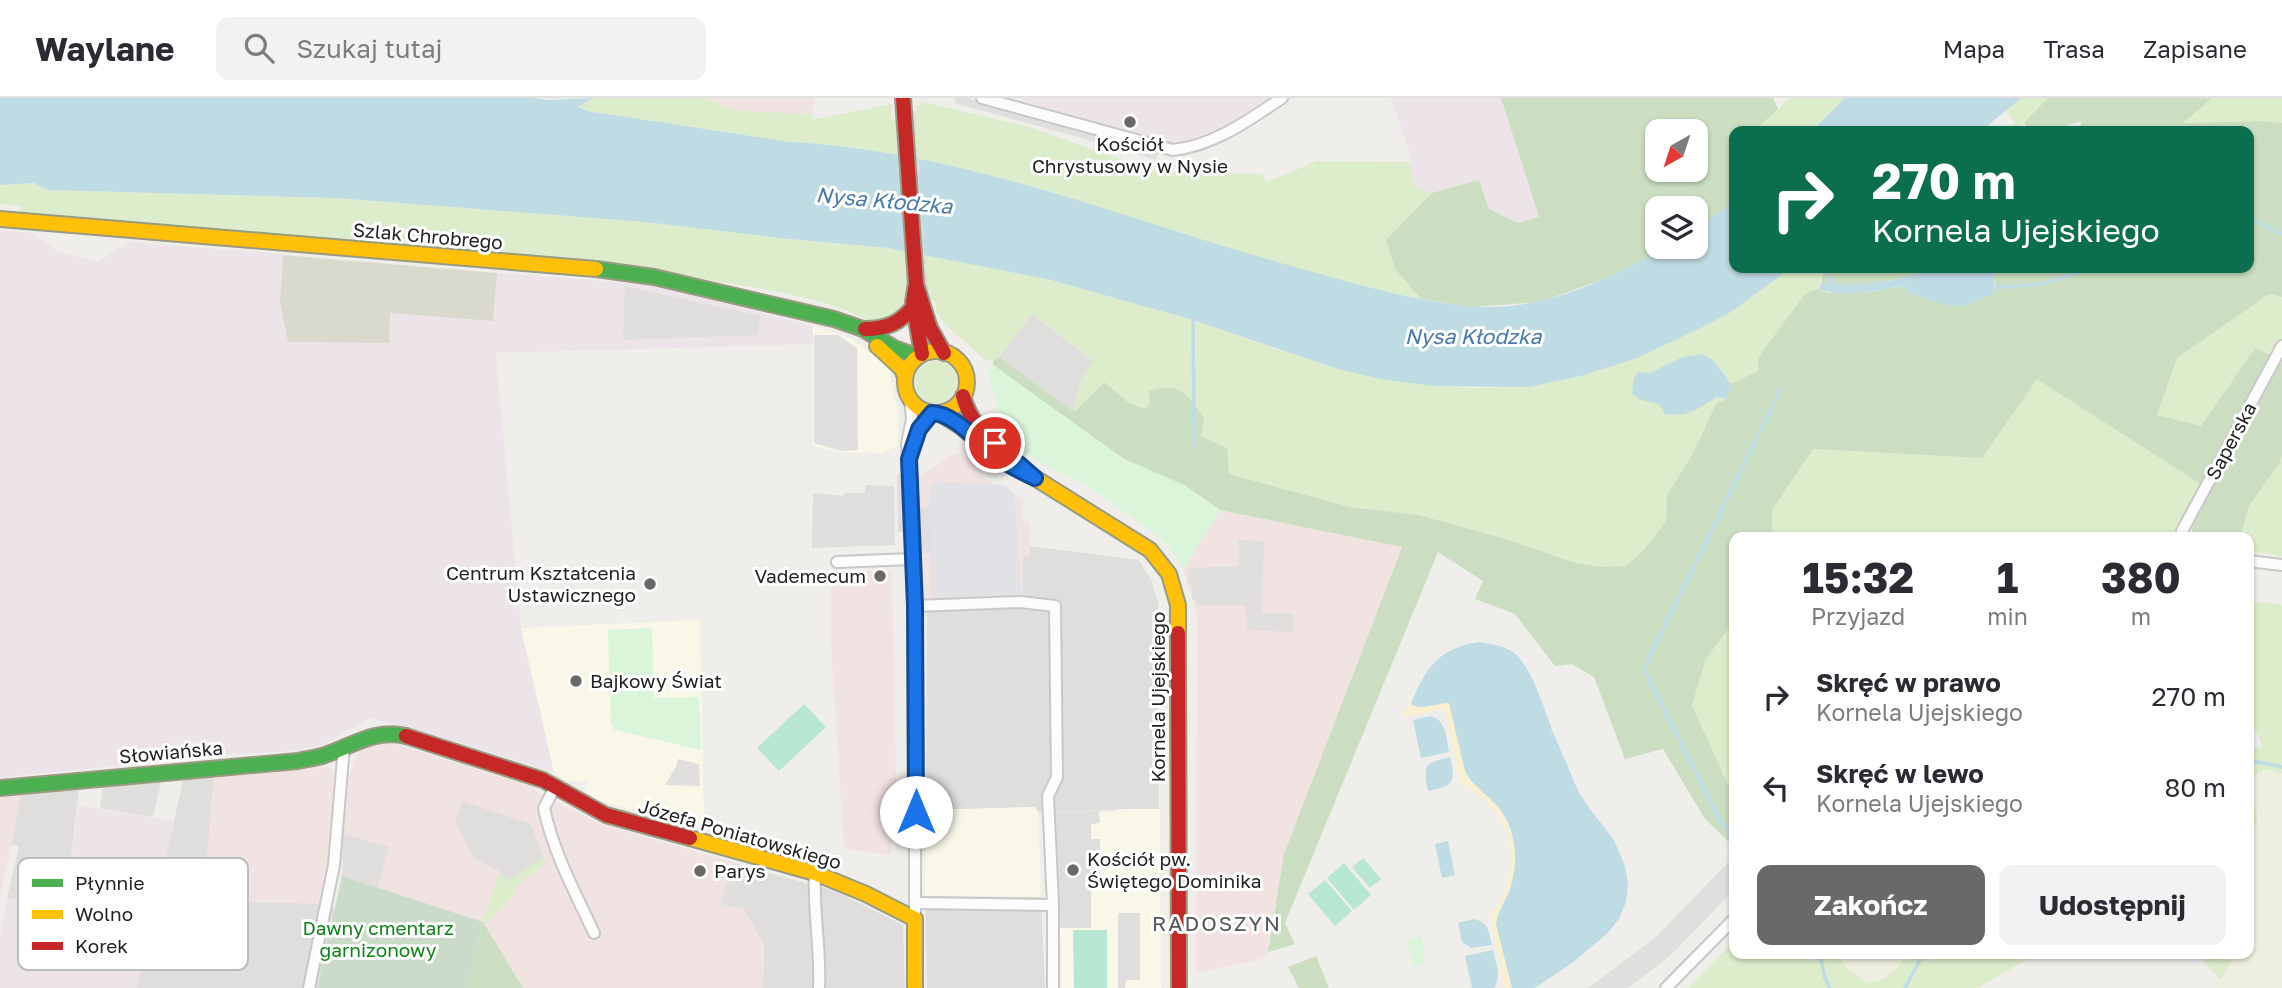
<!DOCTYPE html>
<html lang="pl">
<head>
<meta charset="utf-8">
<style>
  body { margin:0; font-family:"Golos Text",sans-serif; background:#f2f2f3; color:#2b2b33; height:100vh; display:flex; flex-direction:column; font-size:26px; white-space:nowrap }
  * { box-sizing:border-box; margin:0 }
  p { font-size:23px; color:#7c7c81 }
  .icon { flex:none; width:38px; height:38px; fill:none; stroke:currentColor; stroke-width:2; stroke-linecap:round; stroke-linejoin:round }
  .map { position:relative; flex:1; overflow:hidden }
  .sheet { position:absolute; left:1729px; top:434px; width:525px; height:427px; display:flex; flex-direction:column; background:#fff; border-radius:14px; box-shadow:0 2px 5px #0004 }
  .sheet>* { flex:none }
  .guide { position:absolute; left:1729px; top:28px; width:525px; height:147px; border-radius:14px; box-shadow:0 2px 5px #0004; background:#0b6e4f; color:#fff; overflow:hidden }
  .needle { width:46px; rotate:219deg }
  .buttons { position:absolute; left:1645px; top:21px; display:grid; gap:14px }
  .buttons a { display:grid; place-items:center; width:63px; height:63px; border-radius:14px; background:#fff; box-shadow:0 2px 5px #0004; font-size:35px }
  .pin { position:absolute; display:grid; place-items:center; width:60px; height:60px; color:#fff; margin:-30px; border:4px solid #fff; border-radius:50%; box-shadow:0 2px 7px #0007 }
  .me { position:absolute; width:77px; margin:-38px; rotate:0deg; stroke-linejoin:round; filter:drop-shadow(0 0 5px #0008) }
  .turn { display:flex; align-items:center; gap:24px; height:147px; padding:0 28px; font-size:32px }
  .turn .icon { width:91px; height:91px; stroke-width:2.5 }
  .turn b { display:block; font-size:49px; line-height:60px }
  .eta { display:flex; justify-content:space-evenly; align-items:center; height:119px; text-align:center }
  .eta b { font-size:42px; font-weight:700; line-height:49px }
  .action { display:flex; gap:14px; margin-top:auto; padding:14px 28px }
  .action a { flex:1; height:80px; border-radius:14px; background:#6a6968; color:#fff; font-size:28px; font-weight:700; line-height:80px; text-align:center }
  .action a+a { background:#f2f2f3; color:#2b2b33 }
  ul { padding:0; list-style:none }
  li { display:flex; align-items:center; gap:21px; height:91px; padding:0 28px }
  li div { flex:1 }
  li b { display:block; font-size:26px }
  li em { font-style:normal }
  header { display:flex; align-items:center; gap:42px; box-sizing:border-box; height:98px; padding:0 35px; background:#fff; border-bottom:2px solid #e1e1e2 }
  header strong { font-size:33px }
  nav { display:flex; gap:38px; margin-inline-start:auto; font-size:24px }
  .search { width:490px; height:63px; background:#f2f2f3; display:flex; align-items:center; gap:18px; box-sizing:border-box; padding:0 24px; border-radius:14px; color:#7c7c81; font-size:26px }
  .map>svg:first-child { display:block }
  .residential { fill:#dfdedc }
  .commercial { fill:#f1e3e1 }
  .industrial { fill:#ede4e9 }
  .education { fill:#f8f7e8 }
  .religious { fill:#dededc }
  .construction { fill:#d9d9cd }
  .farmland { fill:#efefdf }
  .grass { fill:#ddeccb }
  .forest { fill:#cbdec1; fill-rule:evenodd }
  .sand { fill:#f8f0d0 }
  .cemetery { fill:#cadbca }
  .park { fill:#daf5da }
  .pitch { fill:#b7e6d2 }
  .parking { fill:#e0dfde }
  .plaza { fill:#e2e1e5 }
  .water { fill:#bfdbe3 }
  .pier { fill:#dedddd }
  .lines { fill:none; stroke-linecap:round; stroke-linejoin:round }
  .stream { stroke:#bfdbe3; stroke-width:3.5 }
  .street-casing { stroke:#c9c8c7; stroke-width:14 }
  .fast-casing { stroke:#999a82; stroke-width:18 }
  .slow-casing { stroke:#999a82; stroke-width:18 }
  .jam-casing { stroke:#999a82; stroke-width:18 }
  .street { stroke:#fdfcfc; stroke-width:10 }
  .fast { stroke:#4caf50; stroke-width:14 }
  .slow { stroke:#ffc107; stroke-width:14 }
  .jam { stroke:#c62828; stroke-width:14 }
  .route-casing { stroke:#114b97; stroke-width:18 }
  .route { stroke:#1a73e8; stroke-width:12 }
  .poi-dot { fill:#6a6968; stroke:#fff; stroke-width:2.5 }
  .labels { text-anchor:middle; stroke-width:6; stroke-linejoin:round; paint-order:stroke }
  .poi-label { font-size:19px; fill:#222; stroke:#fff; text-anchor:start }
  .street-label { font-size:19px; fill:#222; stroke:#fff }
  .park-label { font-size:19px; fill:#0c8416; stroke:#fff }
  .water-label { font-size:21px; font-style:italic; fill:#4a7aab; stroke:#fff }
  .neighbourhood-label { font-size:21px; letter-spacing:2px; fill:#555; stroke:#fff }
  .key { fill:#fff; stroke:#bdbdbd; stroke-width:2 }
  .key-label { font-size:19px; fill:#222 }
</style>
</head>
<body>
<header>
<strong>Waylane</strong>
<div class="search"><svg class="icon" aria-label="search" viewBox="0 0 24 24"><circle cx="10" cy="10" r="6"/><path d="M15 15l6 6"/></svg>Szukaj tutaj</div>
<nav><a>Mapa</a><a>Trasa</a><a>Zapisane</a></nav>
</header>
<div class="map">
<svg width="2282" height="890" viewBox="0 0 2282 890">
  <rect width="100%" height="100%" fill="#f0eeeb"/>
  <g class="residential">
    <polygon points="1032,216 1093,263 1079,286 1074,314 999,259"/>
    <polygon points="865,387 894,388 895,447 812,450 813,395 843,398 844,395 865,395"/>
    <polygon points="1030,448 1139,462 1151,482 1158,504 1159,711 1038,714 1035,709 926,712 927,510 1023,459 1029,459"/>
    <polygon points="214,680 204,794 321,806 335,811 317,890 137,890 183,682"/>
    <polygon points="79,690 65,812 7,800 19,748 11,746 21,696"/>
    <polygon points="462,703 531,726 544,760 506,783 500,773 474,761 455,724"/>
    <polygon points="343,736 390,749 378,790 342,778"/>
    <polygon points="753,771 833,792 903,827 905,890 763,890 764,846 743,811"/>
    <polygon points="925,798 1041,799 1045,890 927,890"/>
  </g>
  <g class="commercial">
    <polygon points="705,0 815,0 812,16 745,13 730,11"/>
    <polygon points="957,354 972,362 979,377 1023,402 1023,424 1030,425 1029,459 1023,459 1023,509 927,510 919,498 917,379"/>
    <polygon points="1220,412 1402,448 1284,756 1268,854 1262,861 1196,875 1197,515 1183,472"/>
    <polygon points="892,472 896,680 891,757 844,751 830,532 831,474"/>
    <polygon points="379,646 396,646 534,689 537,694 604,727 736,765 730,773 720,806 743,811 764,846 763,890 523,890 485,828 512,798 517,788 546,765 531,726 462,703 455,724 474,761 500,773 483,824 378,790 389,749 343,736 346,689 357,655 363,651"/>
    <polygon points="328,669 334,674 330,763 321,806 210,803 204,794 214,680"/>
    <polygon points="21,696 13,738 0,800 0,698"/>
  </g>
  <g class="industrial">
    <polygon points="1023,0 1269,0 1226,28 1178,45 1163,44 1022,4"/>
    <polygon points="1391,0 1501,0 1539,119 1518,125 1489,111 1479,82 1432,95 1416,90 1409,64 1412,63"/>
    <polygon points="0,132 33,135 57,153 96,164 130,144 283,156 280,204 289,244 389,245 389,215 493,223 497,175 652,187 813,228 813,246 496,255 521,530 554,674 407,629 370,620 325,646 295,653 219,657 0,680"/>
    <polygon points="78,707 174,723 137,890 0,890 0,838 7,800 65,812"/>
  </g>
  <g class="education">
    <polygon points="813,228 850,240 890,268 894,299 898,310 898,347 883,355 838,354 813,347"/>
    <polygon points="700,522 704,731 593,701 585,696 587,683 566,683 554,674 521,530"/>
    <polygon points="1035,709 1038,714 1041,799 925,798 926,712"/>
    <polygon points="1124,711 1160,711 1161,890 1062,890 1060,830 1091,830 1091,790 1100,790 1100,742 1091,741 1091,725 1099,725 1099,714 1116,714 1116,712"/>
  </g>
  <polygon class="religious" points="1099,713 1100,725 1091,726 1091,741 1100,741 1100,790 1091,791 1091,830 1060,830 1056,714"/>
  <polygon class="construction" points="283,157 497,175 493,223 390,215 389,245 288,244 280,204"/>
  <g class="farmland">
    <polygon points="2267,671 2282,675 2282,890 2214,890 2221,882 2235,856 2249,856 2249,832 2256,819 2249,816 2249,738 2254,732 2257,719 2250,685 2253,678"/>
    <polygon points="1837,856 1909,856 1894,875 1881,884 1867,885 1849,873"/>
  </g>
  <g class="grass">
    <path d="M593,0H705L730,11L745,13L812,16L811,22L892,6L891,21H916V10L922,4L1026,28L1157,74L1262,76L1267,84L1317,63L1409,64L1416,90L1432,95L1386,142L1395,171L1421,201C1209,161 1007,55 790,44L587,13L578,9Z"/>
    <polygon points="1790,0 1845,0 1812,33 1754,33"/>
    <path d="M2021,0H2048C2038,12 2022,33 2006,33L2015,25L2006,12Z"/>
    <polygon points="2212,0 2282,0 2282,25 2259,23 2182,25"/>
    <path d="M34,85L47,92L336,100L645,124L780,140L888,150L1051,182L1193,222L1279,252L1433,288L1471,290L1529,289L1581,278L1637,260L1703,229L1731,214L1791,170H1834L1823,174L1819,191L1806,195L1758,273L1731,286L1713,262L1669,265L1649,275L1642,302L1659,306L1663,311L1712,302L1717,299L1726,301L1704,329L1692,357L1667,397L1666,423L1643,453L1626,468L1601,469L1572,464L1509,442L1419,417L1350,409L1228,376L1201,338L1150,305L1146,311L1129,305L1103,284L1074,314L1079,286L1093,262L1032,216L999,259L993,263L985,262L944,225L936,213V204L931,202L928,188L905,187C906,210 896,221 875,226C864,221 852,214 840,210C779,189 710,185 647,170L27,118L18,115L22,108L0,106V87Z"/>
    <polygon points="2269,196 2282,199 2282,260 2280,262 2255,250 2201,328 2157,317 2177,260"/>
    <circle cx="936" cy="284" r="21"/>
    <polygon points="2037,280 2201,386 2171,439 1772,439 1772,412 1813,351 1982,360"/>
    <polygon points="2282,357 2282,458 2249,453 2249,439 2240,439 2249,408 2280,364"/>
    <path d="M2249,503L2282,507V675L2267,671L2253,678C2246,698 2267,721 2249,738V652L2262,648L2258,636L2249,625Z"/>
    <polygon points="1734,523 1734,700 1692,607 1706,561"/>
    <polygon points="544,760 546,765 517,788 512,798 485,828 483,824 500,773 506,783"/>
    <path d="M1734,843V856H1837L1849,873L1868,885C1888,883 1896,871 1909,856H2042L2034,857L1978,890H1688Z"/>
    <polygon points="2196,856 2235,856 2221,882"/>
  </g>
  <g class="forest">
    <path d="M1501,0H1773L1778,11L1754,33H1734V105L1696,129V110H1657V149H1664L1643,163L1604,181L1540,204L1472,209L1421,201L1395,171L1386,142L1432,95L1479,82L1489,111L1518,125L1539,119ZM1657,33H1696V72H1657Z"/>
    <path d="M2048,0H2212L2183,25L2259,23L2282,25V199L2269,196L2177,260L2157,317L2201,328L2255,250L2280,262L2282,260V357L2280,364L2249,408L2240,439H2193L2191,429L2210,392L2037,281L1982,360L1813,351L1772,412V439H1734V523L1706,561L1692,607L1734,700V749L1705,721L1663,651L1625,661L1594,579L1572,566L1555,568L1515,516L1475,501L1483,483L1438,454L1285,825L1295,846L1268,854L1284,756L1402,449L1220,412L1184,387L1124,361L993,267V263L999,259L1074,314L1104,284L1129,305L1145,311L1150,305L1149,293C1180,283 1187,297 1204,320L1201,338L1227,350L1229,376L1350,409L1419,417L1509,442L1572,464L1601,469L1626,468L1643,453L1666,423L1667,397L1692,357L1716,306L1726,301L1730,293L1731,286L1758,273V261L1765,250L1806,195L1819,191L1828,195L1870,194L1904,188L1910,196C1942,201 1969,220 1995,190L1994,177L1986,170H2249V33H2071L2080,28L2082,23L2050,33H2031L2024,25Z"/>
    <path d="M1834,170H1928C1894,187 1858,187 1821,186L1823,174Z"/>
    <polygon points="483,824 523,890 468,890"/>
    <polygon points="1316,858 1329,890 1299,890 1288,869"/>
  </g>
  <path class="sand" d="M1449,604L1465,673L1469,681L1493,703L1504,718L1512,735L1515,753L1514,774L1510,791L1497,816L1512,890H1505L1490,818C1527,770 1515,713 1461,686L1444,610L1402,620L1403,614L1411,606C1421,613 1437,605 1449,604Z"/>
  <polygon class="cemetery" points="342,778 483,824 468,890 317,890"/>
  <g class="park">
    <polygon points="993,267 1124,361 1184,387 1220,412 1183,472 1168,447 1153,434 1085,386 1047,368 1018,351 990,326 1000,314 987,272"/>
    <polygon points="652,530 654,600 699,599 701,652 615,632 611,627 608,532"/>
    <polygon points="1421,838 1426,865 1413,868 1407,841"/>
  </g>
  <g class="pitch">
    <polygon points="804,606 826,629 779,673 757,650"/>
    <polygon points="1363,760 1381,781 1370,790 1352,769"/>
    <polygon points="1344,765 1371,797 1354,812 1327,780"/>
    <polygon points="1325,782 1352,813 1335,828 1308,796"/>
    <polygon points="1073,832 1107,832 1107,890 1074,890"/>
  </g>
  <g class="parking">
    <polygon points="955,0 966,0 1113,41 1158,55 1156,62 1111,48 954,5"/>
    <polygon points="625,188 760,218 758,237 623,242"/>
    <polygon points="814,237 838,237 857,250 858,352 841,353 814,345"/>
    <polygon points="897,377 904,377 905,434 898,434"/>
    <polygon points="932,409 933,455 918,455 917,410"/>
    <polygon points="1238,442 1264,443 1262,515 1293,516 1293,534 1247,532 1245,508 1195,507 1196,502 1192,502 1192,487 1188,486 1188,470 1239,468"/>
    <polygon points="1139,524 1140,557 1073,559 1072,526"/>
    <polygon points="936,561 1017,561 1018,568 1012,568 1012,574 1043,574 1043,595 1012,596 1013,616 1043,616 1043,622 965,623 965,597 953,596 952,571 938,571"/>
    <polygon points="1138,634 1145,634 1144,700 1075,701 1072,694 1137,693"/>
    <polygon points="678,661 699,666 700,688 665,687 676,669"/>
    <polygon points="161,684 153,719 100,710 103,689"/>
    <polygon points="1734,758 1734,792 1671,857 1628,890 1588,890 1657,838"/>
    <polygon points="736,765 753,771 743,811 720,806 730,773"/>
    <polygon points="1118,815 1140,815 1140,882 1126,882 1125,890 1118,890"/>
  </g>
  <polygon class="plaza" points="937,383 1005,387 1014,396 1022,498 1021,500 934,502 931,497 929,397 933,386"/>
  <g class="water">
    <path d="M0,0H534L549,2L593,0L578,9L587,13L790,44C968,53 1139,127 1309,173C1362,188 1415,203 1470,208C1517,213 1565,199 1608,179C1619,174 1631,169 1642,163C1649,159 1656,152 1664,149C1673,146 1687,149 1696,149V129L1734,105V170H1791L1731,214L1703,229L1637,260L1581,278L1529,289L1433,288L1381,281L1338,271L1193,222L1051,182L888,150L780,140L645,124L336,100L47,92L34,85L0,87Z"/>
    <polygon points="1845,0 2021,0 1981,33 1812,33"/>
    <path d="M1928,170H1986L1994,177V195C1984,199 1973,207 1962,208C1945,210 1926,199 1910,196L1904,188C1878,192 1844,201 1819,191L1821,186C1858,187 1894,187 1928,170Z"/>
    <path d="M1703,256L1713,262L1731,286L1730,293L1726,301L1717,299C1696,311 1691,319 1665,316L1659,306L1641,302L1632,296L1634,280L1639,274L1649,275L1683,259Z"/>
    <path d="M1479,544C1490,546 1501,547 1511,553C1530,563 1544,611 1552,631L1551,634H1553L1579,695L1590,711L1614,742L1625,768L1628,786L1626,804L1619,821L1607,836L1572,865L1535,890H1512L1496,826C1498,813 1506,803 1510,791C1518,767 1517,740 1504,717C1494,700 1474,691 1465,673L1449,605C1437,605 1421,613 1411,606C1425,570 1439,550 1479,544Z"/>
    <path d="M1430,618C1447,622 1446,640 1449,654L1421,660L1413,622Z"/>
    <path d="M1450,659C1456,684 1454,688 1428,693C1423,667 1424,665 1450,659Z"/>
    <polygon points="1448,743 1455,777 1442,780 1435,746"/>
    <path d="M1474,821C1488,824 1489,834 1492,847L1471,850L1462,844L1458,825Z"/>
    <path d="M1493,852C1496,865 1502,879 1494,890H1472L1465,858Z"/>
  </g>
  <polygon class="pier" points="896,13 916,13 916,46 920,74 918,76 923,132 925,135 923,140 929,196 906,196 905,188 907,187 904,140 902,134 903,132 900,76 897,71 899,68"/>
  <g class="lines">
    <g class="stream">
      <polyline points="2249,123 2257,123 2282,137"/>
      <polyline points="1828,179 1837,189"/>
      <polyline points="1990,190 2042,186 2091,170"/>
      <polyline points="1193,220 1194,347"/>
      <polyline points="2249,662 2282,669"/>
      <polyline points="2249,705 2251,711 2249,720"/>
      <polyline points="1734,741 1721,724 1645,573 1648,562 1781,291"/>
      <polyline points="1820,856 1825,880 1830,890"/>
      <polyline points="1905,890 1923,856"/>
    </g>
    <defs>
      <g id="street">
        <path d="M982,0L1173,52C1215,47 1247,23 1282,0"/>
        <polyline points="910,301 912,321 907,346 911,404 915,508 915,821"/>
        <polyline points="910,358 919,331 932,315"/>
        <polyline points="2181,439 2182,433 2282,248"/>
        <polyline points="2249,463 2282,467"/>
        <polyline points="837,464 912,461"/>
        <polyline points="915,508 1020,504 1055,508 1057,679 1048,698 1053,807 1053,890"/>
        <path d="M555,689L544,710C553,754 575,794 594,835"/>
        <path d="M815,775C813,814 821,851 819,890"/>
        <polyline points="916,805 1053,807"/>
        <polyline points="309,890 334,767 344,648"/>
        <polyline points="1666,890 1734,821"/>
      </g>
      <g id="fast">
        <polyline points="596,171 654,179 834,221 863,231 894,250 918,259"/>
        <path d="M0,690L298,663C307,661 317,660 325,657C354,647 374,631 406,638"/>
      </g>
      <g id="slow">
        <polyline points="0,121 596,171"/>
        <polyline points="877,248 902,271 905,279"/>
        <circle cx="936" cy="284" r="31"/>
        <polyline points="939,315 960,328 1001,362 1035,380 1150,452 1169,476 1178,507 1178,535"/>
        <polyline points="690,740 815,775 866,796 915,821 915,890"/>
      </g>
      <g id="jam">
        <polyline points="903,0 916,185 913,204 922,256"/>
        <polyline points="916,186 930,230 944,255"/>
        <path d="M865,231C887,231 900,225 914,208"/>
        <path d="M963,298C969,322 984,336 1002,351"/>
        <polyline points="1178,535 1179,890"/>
        <polyline points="406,638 543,682 606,717 690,740"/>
      </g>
    </defs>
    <use href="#street" class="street-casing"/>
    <use href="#fast" class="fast-casing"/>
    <use href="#slow" class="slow-casing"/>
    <use href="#jam" class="jam-casing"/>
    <use href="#street" class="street"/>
    <use href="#fast" class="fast"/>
    <use href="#slow" class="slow"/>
    <use href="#jam" class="jam"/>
  </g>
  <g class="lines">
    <defs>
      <path id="route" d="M916,714L915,508L909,361L919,331L932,315C955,315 981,348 1000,361C1011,369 1023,374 1035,380L995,345"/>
    </defs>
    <use href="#route" class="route-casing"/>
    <use href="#route" class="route"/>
  </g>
  <g class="poi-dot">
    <circle cx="1130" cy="24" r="7"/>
    <circle cx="880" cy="478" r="7"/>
    <circle cx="650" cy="486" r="7"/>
    <circle cx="576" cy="583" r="7"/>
    <circle cx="1073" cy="772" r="7"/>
    <circle cx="700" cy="773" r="7"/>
  </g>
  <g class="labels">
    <g class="poi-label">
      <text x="1130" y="53" text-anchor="middle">Kościół<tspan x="1130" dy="22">Chrystusowy w Nysie</tspan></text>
      <text x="636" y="482" text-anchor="end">Centrum Kształcenia<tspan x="636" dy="22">Ustawicznego</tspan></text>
      <text x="866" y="485" text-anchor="end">Vademecum</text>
      <text x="590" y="590">Bajkowy Świat</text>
      <text x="1087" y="768">Kościół pw.<tspan x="1087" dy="22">Świętego Dominika</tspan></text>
      <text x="714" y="780">Parys</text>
    </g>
    <g class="street-label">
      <text transform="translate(428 138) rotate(5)" y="7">Szlak Chrobrego</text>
      <text transform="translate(2231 343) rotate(-62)" y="7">Saperska</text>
      <text transform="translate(1158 599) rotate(-90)" y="7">Kornela Ujejskiego</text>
      <text transform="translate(171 654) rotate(-5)" y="7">Słowiańska</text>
      <text transform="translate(740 736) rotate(16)" y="7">Józefa Poniatowskiego</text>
    </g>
    <g class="park-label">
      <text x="378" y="837">Dawny cmentarz<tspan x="378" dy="22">garnizonowy</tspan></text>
    </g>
    <g class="water-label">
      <text transform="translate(884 103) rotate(5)" y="7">Nysa Kłodzka</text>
      <text x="1473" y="246">Nysa Kłodzka</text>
    </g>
    <g class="neighbourhood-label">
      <text x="1217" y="833">RADOSZYN</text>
    </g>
  </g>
  <rect x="18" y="760" width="230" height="112" rx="10" class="key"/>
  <rect x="32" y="781" width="31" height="8" fill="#4caf50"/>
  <rect x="32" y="812" width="31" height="9" fill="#ffc107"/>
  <rect x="32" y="844" width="31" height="8" fill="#c62828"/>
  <g class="key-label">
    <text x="75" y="792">Płynnie</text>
    <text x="75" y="823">Wolno</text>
    <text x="75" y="855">Korek</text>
  </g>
</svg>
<div class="buttons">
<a><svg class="needle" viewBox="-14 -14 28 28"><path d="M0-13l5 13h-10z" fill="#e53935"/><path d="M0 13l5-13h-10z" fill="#7c7c81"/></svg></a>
<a><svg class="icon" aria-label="layers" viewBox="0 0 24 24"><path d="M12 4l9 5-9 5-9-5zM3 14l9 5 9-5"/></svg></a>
</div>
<div class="pin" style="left:995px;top:345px;background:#d93025"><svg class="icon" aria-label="arrive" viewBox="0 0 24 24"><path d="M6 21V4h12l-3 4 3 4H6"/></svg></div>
<svg class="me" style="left:916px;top:714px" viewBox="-20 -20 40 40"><circle r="19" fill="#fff"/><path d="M0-13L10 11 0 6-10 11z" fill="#1a73e8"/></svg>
<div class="guide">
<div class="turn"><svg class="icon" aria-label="right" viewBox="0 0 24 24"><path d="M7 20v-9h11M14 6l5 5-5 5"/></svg><div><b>270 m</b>Kornela Ujejskiego</div></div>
</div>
<section class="sheet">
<div class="eta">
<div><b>15:32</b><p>Przyjazd</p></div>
<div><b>1</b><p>min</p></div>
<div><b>380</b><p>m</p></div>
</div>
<ul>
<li><svg class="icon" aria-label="right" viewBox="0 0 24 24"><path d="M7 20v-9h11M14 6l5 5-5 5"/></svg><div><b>Skręć w prawo</b><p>Kornela Ujejskiego</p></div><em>270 m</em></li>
<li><svg class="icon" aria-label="left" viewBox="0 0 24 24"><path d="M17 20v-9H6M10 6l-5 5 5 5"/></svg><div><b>Skręć w lewo</b><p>Kornela Ujejskiego</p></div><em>80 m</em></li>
</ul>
<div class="action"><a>Zakończ</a><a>Udostępnij</a></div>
</section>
</div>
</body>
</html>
